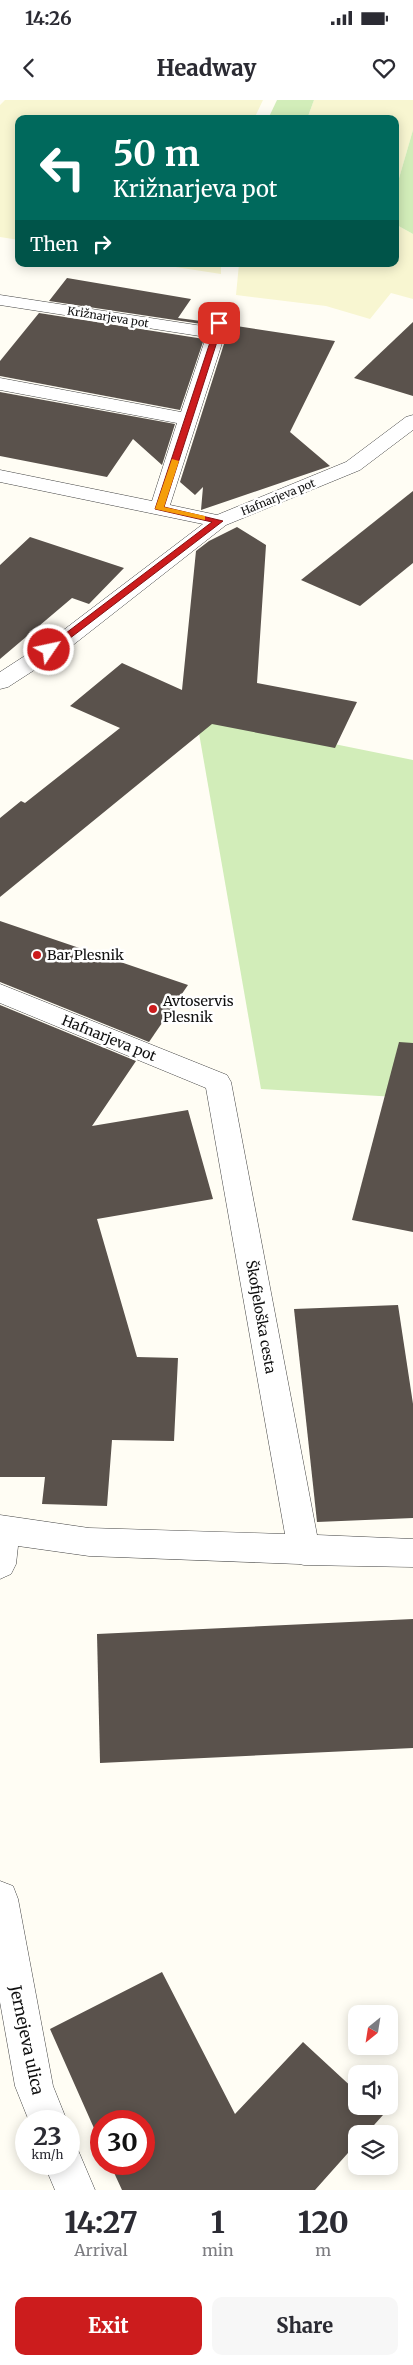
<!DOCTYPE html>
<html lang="en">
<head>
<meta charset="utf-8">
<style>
  body { margin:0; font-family:Merriweather,serif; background:#f7f7f7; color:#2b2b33; height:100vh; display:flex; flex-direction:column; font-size:19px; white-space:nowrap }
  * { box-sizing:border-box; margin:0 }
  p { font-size:16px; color:#7c7c81 }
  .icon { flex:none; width:28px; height:28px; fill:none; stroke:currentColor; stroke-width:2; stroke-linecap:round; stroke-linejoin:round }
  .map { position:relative; height:2090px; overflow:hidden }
  .details { display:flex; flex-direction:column; background:#fff; flex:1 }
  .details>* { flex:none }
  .hud { position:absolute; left:15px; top:15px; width:384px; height:152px; border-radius:10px; box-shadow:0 2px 12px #0003; background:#00695c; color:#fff; overflow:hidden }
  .needle { width:32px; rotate:210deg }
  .tools { position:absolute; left:348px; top:1905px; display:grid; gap:10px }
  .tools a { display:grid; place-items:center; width:50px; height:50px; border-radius:10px; background:#fff; box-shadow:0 2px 12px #0003; font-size:25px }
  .speed { position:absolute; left:15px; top:2010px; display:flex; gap:10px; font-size:25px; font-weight:700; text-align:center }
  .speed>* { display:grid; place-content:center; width:65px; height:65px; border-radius:50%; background:#fff; box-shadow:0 2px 12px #0003; line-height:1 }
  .speed small { font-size:12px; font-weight:400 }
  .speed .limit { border:8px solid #d22; background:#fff; color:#111 }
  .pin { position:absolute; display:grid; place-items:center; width:42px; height:42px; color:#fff; margin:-21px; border-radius:10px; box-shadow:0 2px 8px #0006 }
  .me { position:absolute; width:55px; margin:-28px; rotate:56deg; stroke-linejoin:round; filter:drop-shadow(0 0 4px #0008) }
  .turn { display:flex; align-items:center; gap:18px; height:105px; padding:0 15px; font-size:22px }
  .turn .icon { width:65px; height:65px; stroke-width:2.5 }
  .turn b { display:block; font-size:35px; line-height:42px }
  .then { display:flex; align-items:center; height:48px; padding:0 15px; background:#0003; gap:10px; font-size:19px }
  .eta { display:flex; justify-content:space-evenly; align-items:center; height:85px; text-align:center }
  .eta b { font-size:30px; font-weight:800; line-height:35px }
  .action { display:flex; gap:10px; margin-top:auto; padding:10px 15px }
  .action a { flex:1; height:58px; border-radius:10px; background:#cc1c1d; color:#fff; font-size:20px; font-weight:800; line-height:58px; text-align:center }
  .action a+a { background:#f7f7f7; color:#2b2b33 }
  .status { display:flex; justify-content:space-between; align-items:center; height:35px; padding:0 25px; background:#fff; direction:ltr }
  .status svg { height:14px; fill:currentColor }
  header { display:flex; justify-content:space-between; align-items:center; height:65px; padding:0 15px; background:#fff; font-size:22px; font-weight:800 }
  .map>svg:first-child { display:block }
  .farmland { fill:#f8f6d1 }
  .green { fill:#d2edb9 }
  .building { fill:#5a524c }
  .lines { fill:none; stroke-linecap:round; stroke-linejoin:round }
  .minor-casing { stroke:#434343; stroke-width:1 }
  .minor { fill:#fff; fill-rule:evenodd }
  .route { fill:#cc1c1d; stroke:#851213 }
  .slow { fill:#f59e0b }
  .poi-dot { fill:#cc1c1d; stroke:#fff; stroke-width:2 }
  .labels { text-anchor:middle; stroke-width:5; stroke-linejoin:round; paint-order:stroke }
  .far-street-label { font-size:11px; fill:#101010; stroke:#fff }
  .poi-label { font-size:14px; fill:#101010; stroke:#fff; text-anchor:start }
  .street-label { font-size:14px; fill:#101010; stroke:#fff }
  .near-street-label { font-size:16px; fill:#101010; stroke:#fff }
</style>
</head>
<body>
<div class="status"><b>14:26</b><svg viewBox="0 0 49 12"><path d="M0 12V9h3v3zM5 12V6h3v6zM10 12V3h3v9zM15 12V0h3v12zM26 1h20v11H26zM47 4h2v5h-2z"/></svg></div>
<header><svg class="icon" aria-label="back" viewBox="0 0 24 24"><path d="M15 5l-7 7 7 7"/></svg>Headway<svg class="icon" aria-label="heart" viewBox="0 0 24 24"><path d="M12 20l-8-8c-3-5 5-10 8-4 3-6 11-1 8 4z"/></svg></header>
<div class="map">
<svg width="413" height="2090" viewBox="0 0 413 2090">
  <rect width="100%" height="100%" fill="#fffdf4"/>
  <g class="farmland">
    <polygon points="5,0 263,0 254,19 19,19 19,140 0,137 0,5"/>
    <polygon points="314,0 413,0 413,30 395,92 395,19 307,19"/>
    <polygon points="395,124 413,134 413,199 391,193 370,219 326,206 236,195 239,164 290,164 314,167 316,164 395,164"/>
    <polygon points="156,164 221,164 221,174"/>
  </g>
  <g class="green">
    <polygon points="277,0 314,0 307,19 268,19"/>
    <polygon points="413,30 413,134 395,124 395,92"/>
    <polygon points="196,616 413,660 413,998 261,989"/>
  </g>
  <g class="building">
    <polygon points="67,178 191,199 178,218 209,222 208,225 49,201"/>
    <polygon points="39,213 204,239 180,310 0,276 0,261"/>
    <polygon points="413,222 413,296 354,278"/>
    <polygon points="230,225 335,241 290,332 330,366 201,410 203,387 195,395 180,382"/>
    <polygon points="0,292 175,324 162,365 133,339 107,377 0,356"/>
    <polygon points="413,391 413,463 360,506 301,480"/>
    <polygon points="237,427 266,445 257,583 357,602 335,648 212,624 0,797 0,718 21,701 25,703 120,628 70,606 122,563 182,590 196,451 209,441"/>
    <polygon points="30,437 124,468 89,504 72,498 0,559 0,465"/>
    <polygon points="0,821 188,885 149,942 0,882"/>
    <polygon points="0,905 136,961 92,1026 188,1010 213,1099 97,1119 137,1257 178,1258 174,1341 112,1340 107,1406 42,1404 45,1377 0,1377"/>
    <polygon points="399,942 413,943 413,1132 352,1120"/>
    <polygon points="398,1205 413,1304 413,1418 317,1422 294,1209"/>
    <polygon points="413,1519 413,1648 100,1663 97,1534"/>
    <polygon points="162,1872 235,2014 303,1942 356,1991 356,2006 373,2006 383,2015 366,2034 356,2034 356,2044 315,2090 122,2090 110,2064 144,2064 144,2021 101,2021 101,2044 50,1929"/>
  </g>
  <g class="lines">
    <defs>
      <g id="minor">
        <polygon points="0,195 209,227 217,208 229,208 232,212 170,405 217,415 346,362 406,317 413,315 413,330 360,370 226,425 73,545 8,587 0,589 0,572 57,535 203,424 0,382 0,370 152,401 177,323 0,290 0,278 181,312 206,237 0,205"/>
        <polygon points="0,884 227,975 231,982 317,1435 413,1439 413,1467 304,1465 299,1464 89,1456 18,1446 16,1464 11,1474 0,1479 0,1415 89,1428 285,1434 206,988 0,903"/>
        <polygon points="0,1781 13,1786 18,1799 53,1986 67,2021 29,2021 15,1986 0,1902"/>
        <polygon points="69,2046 78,2050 95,2090 55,2090 44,2064 69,2064"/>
      </g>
    </defs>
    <use href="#minor" class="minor-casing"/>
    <use href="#minor" class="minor"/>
  </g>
  <polygon class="route" points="217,221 223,223 164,407 223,421 52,552 45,552 45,549 212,422 155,409"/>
  <polygon class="slow" points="172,359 179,361 164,407 205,416 205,420 155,409"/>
  <g class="poi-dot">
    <circle cx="37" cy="855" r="5"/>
    <circle cx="153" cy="909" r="5"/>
  </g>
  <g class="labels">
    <g class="far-street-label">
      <text transform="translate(108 217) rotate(9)" y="4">Križnarjeva pot</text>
      <text transform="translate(278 397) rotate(-22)" y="4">Hafnarjeva pot</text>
    </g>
    <g class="poi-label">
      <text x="47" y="860">Bar Plesnik</text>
      <text x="163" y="906">Avtoservis<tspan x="163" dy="16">Plesnik</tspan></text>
    </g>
    <g class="street-label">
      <text transform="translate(109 938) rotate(22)" y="5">Hafnarjeva pot</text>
      <text transform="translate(261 1217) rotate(80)" y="5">Škofjeloška cesta</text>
    </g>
    <g class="near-street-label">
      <text transform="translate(27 1940) rotate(78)" y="6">Jernejeva ulica</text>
    </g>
  </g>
</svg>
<div class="tools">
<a><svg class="needle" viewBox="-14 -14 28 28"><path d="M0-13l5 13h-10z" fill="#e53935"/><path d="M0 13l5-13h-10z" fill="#7c7c81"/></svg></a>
<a><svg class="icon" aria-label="sound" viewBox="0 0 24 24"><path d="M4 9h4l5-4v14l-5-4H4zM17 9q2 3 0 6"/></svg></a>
<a><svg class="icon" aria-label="layers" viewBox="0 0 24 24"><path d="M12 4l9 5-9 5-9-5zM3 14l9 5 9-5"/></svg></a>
</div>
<div class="speed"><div>23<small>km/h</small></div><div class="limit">30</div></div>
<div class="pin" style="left:219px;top:223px;background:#d93025"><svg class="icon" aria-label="arrive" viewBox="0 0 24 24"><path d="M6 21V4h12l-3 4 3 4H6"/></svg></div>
<svg class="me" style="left:49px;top:550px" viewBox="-20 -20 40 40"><circle r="17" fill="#cc1c1d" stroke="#fff" stroke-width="3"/><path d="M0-11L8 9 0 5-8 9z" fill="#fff"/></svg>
<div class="hud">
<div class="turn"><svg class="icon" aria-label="left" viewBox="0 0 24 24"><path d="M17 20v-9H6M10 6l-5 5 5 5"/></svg><div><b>50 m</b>Križnarjeva pot</div></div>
<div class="then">Then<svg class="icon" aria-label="right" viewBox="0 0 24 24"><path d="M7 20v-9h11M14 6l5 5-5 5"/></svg></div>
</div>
</div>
<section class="details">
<div class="eta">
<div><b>14:27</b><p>Arrival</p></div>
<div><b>1</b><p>min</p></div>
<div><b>120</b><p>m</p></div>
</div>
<div class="action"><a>Exit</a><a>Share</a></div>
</section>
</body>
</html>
